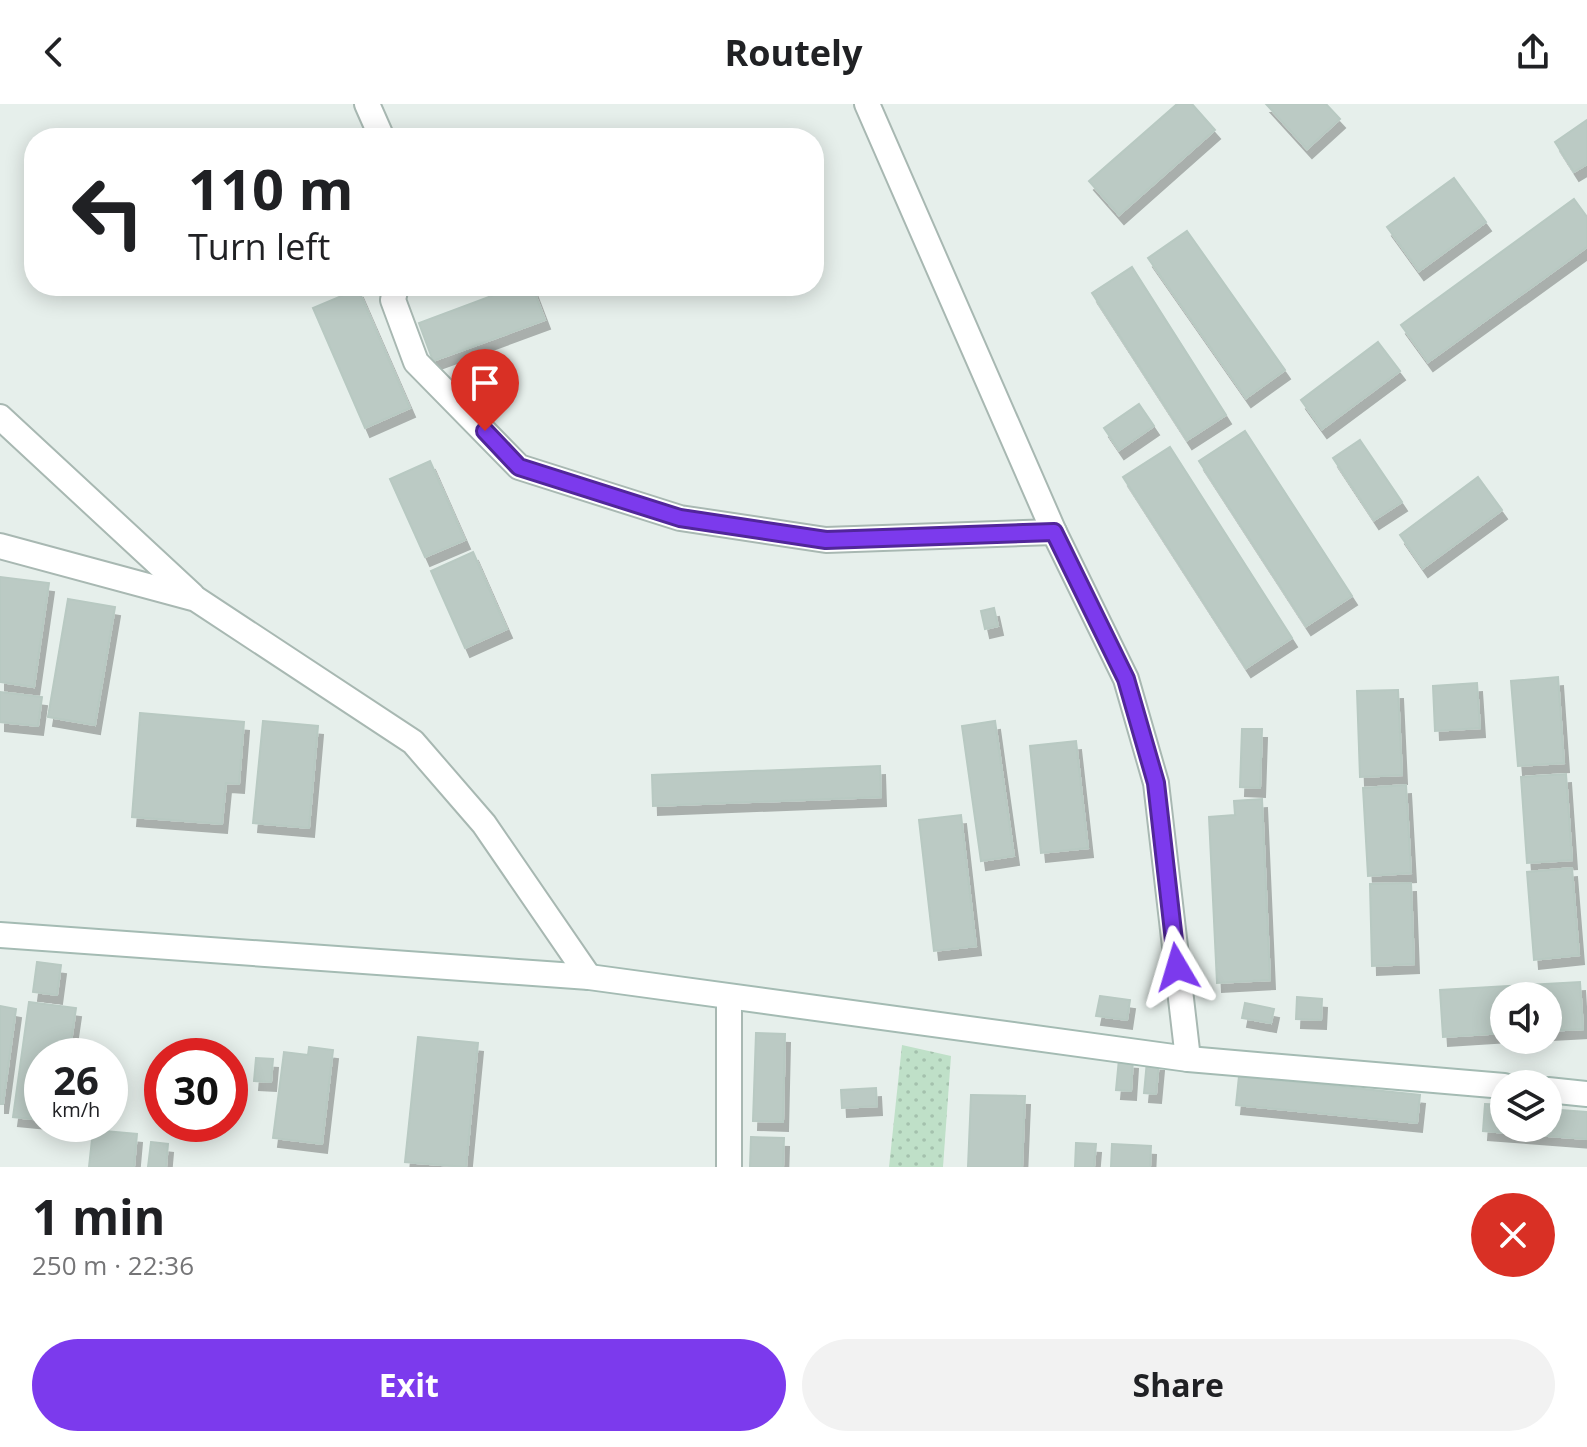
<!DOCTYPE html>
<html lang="en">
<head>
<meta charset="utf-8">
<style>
  body { margin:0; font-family:"Open Sans",sans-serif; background:#f2f2f2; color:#202124; height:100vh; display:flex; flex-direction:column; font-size:30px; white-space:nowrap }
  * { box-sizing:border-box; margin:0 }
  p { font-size:26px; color:#757577 }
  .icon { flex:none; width:44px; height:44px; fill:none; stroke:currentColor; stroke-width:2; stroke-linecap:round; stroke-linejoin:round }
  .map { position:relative; height:1063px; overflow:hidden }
  .drawer { display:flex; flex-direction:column; background:#fff; flex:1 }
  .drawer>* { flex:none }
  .banner { position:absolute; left:24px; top:24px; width:800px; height:168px; border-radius:32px; box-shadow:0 4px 20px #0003; background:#fff; color:#202124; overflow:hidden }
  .tools { position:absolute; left:1490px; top:878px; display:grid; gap:16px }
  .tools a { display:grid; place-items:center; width:72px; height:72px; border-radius:50%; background:#fff; box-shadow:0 4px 20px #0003; font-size:40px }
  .speed { position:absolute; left:24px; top:934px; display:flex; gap:16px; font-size:40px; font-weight:700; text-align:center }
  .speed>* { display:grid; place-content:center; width:104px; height:104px; border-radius:50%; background:#fff; box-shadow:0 4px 20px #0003; line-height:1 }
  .speed small { font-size:20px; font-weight:400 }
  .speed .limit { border:12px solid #d22; background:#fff; color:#111 }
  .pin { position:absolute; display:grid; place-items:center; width:68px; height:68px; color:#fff; margin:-82px -34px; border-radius:50% 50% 50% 0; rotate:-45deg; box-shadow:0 0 8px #0007 }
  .pin .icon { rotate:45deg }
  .me { position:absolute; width:88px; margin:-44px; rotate:353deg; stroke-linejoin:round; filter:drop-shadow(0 0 6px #0008) }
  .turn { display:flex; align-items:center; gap:28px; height:168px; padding:0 32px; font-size:36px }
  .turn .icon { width:104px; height:104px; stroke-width:2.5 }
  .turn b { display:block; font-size:56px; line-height:68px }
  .round { display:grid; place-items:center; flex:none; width:84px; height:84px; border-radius:42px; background:#f2f2f2 }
  .head { display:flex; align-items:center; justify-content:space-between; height:136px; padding:0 32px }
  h1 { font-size:48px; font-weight:700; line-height:60px }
  .action { display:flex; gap:16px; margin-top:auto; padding:16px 32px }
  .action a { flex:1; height:92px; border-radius:48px; background:#7c3aed; color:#fff; font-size:32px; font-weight:700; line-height:92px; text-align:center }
  .action a+a { background:#f2f2f2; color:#202124 }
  header { display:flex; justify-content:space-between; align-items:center; height:104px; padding:0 32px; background:#fff; font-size:36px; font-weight:700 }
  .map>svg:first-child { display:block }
  .grass { fill:url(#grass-dots) }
  .building { fill:#bbcac4; stroke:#b8c9c2; stroke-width:2; filter:url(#shadow) }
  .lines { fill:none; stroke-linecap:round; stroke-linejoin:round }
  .minor-casing { stroke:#a8b8b2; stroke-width:28 }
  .secondary-casing { stroke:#a4bbb3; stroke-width:28 }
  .minor { stroke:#fff; stroke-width:24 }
  .secondary { stroke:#fff; stroke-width:24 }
  .route-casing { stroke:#51269a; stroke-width:20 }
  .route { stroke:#7c3aed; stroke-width:14 }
</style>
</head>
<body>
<header><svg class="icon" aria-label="back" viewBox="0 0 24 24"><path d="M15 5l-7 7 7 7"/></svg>Routely<svg class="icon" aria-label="share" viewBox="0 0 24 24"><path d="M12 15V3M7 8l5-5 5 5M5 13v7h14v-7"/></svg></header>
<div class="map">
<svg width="1587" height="1063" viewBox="0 0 1587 1063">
  <defs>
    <pattern id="grass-dots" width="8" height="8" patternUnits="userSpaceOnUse" patternTransform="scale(2)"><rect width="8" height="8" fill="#bfe0c8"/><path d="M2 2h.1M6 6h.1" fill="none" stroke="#a4c1ad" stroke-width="1.8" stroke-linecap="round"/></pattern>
    <filter id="shadow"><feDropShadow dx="5" dy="9" stdDeviation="0" flood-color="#0004"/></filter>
  </defs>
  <rect width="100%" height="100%" fill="#e6efeb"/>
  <polygon class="grass" points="902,941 951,952 943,1063 889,1063"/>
  <g class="building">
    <polygon points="1177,0 1192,0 1215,26 1119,111 1089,77"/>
    <polygon points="1266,0 1326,0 1340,15 1307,45"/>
    <polygon points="1587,16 1587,60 1574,68 1555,38"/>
    <polygon points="1454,74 1486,118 1419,167 1387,123"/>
    <polygon points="1574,95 1587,113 1587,143 1428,258 1401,221"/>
    <polygon points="1187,127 1285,266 1246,294 1148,154"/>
    <polygon points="1132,163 1226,311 1187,336 1092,189"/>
    <polygon points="518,182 532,182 545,216 433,257 419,219"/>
    <polygon points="358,185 410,304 365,324 313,204"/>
    <polygon points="1378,238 1400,267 1322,325 1301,296"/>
    <polygon points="1139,300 1154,322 1119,346 1104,324"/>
    <polygon points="1245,327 1352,492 1306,522 1199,357"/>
    <polygon points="1360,336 1402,398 1374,416 1333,354"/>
    <polygon points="1170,343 1292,534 1246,564 1123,373"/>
    <polygon points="430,357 465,436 425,453 390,375"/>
    <polygon points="1478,373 1502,406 1423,464 1400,431"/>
    <polygon points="473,448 507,525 465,544 431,467"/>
    <polygon points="0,473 49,479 34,583 0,578"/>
    <polygon points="68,495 115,503 95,621 48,613"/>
    <polygon points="994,504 998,522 985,525 981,507"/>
    <polygon points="1558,573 1564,659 1518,662 1511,577"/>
    <polygon points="1477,579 1480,624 1435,627 1433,582"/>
    <polygon points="1398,586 1402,671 1360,673 1357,587"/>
    <polygon points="0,588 42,593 38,622 0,618"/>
    <polygon points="140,609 244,618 239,680 226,679 222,720 132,713"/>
    <polygon points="263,617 318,622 309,724 253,719"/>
    <polygon points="995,617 1014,752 981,757 962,622"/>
    <polygon points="1242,625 1262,625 1260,684 1240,683"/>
    <polygon points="1076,637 1088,744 1041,749 1030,642"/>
    <polygon points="880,662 881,693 653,702 652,671"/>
    <polygon points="1566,670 1572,756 1527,759 1521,673"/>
    <polygon points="1406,681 1411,769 1368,772 1363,684"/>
    <polygon points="1262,695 1270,876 1217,879 1209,713 1235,711 1234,697"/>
    <polygon points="961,711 976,842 934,847 919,716"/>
    <polygon points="1572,764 1579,851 1534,856 1527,768"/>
    <polygon points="1411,779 1414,860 1372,862 1370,780"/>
    <polygon points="37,858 61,861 57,891 33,888"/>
    <polygon points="1580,878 1583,925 1548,927 1548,892 1504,892 1504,929 1443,933 1440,886"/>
    <polygon points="1100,892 1130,896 1127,916 1096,912"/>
    <polygon points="1297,893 1322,895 1321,916 1296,915"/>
    <polygon points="29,898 76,904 69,952 42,952 42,1016 13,1013"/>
    <polygon points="1245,899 1274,905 1271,919 1242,914"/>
    <polygon points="0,902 16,905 3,1000 0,1000"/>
    <polygon points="756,929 785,930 783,1018 753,1017"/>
    <polygon points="418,933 478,939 466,1063 405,1058"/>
    <polygon points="309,943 333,946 322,1040 273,1034 284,948 308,951"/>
    <polygon points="256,954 273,955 271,978 254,977"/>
    <polygon points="1119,955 1133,956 1131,987 1116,986"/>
    <polygon points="1147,957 1159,958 1156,990 1144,989"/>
    <polygon points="1239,972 1420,991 1417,1019 1236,1001"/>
    <polygon points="876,984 877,1002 842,1004 841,986"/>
    <polygon points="971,991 1025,992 1022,1063 968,1063"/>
    <polygon points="1485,1000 1504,1001 1504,1024 1548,1024 1548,1005 1587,1008 1587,1035 1483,1027"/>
    <polygon points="63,1020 87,1020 86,1025"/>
    <polygon points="93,1026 137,1030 134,1063 89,1063"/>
    <polygon points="751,1033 784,1034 783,1063 750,1063"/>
    <polygon points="151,1038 168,1040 166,1063 148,1063"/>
    <polygon points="1076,1039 1096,1040 1094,1063 1075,1063"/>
    <polygon points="1112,1040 1151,1042 1150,1063 1111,1063"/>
  </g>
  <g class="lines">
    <defs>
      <g id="minor">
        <polyline points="367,0 382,34"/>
        <polyline points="867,0 1054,428 1126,575 1156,679 1188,955"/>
        <polyline points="396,182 393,196 416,258 519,363 680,414 826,436 1054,428"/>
        <polyline points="0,313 192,491"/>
        <polyline points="0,442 196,495 413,638 484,720 589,873"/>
        <polyline points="729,1063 729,894"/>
      </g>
      <g id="secondary">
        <polyline points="0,831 589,873 1188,955 1504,982"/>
        <polyline points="1548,986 1587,990"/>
      </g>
    </defs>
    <use href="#minor" class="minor-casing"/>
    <use href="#secondary" class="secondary-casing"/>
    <use href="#minor" class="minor"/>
    <use href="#secondary" class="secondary"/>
  </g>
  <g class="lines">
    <defs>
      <polyline id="route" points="485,327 519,363 680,414 826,436 1054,428 1126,575 1156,679 1177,863"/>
    </defs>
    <use href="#route" class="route-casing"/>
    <use href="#route" class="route"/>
  </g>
</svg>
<div class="tools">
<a><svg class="icon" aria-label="sound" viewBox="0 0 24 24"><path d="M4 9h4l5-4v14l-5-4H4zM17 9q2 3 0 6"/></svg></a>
<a><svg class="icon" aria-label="layers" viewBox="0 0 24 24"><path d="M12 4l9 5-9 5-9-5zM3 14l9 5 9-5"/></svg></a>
</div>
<div class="speed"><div>26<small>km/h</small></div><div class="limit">30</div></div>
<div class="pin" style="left:485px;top:327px;background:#d93025"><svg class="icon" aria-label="arrive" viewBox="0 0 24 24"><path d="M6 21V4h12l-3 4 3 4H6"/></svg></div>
<svg class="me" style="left:1177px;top:863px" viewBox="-20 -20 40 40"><path d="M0-17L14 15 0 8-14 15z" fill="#7c3aed" stroke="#fff" stroke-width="4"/></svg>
<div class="banner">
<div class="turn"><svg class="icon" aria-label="left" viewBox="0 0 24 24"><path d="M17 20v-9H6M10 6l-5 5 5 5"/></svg><div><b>110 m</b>Turn left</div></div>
</div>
</div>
<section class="drawer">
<div class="head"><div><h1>1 min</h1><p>250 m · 22:36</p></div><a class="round" style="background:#d93025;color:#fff"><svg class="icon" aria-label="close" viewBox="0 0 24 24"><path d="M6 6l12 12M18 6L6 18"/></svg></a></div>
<div class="action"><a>Exit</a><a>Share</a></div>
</section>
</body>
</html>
